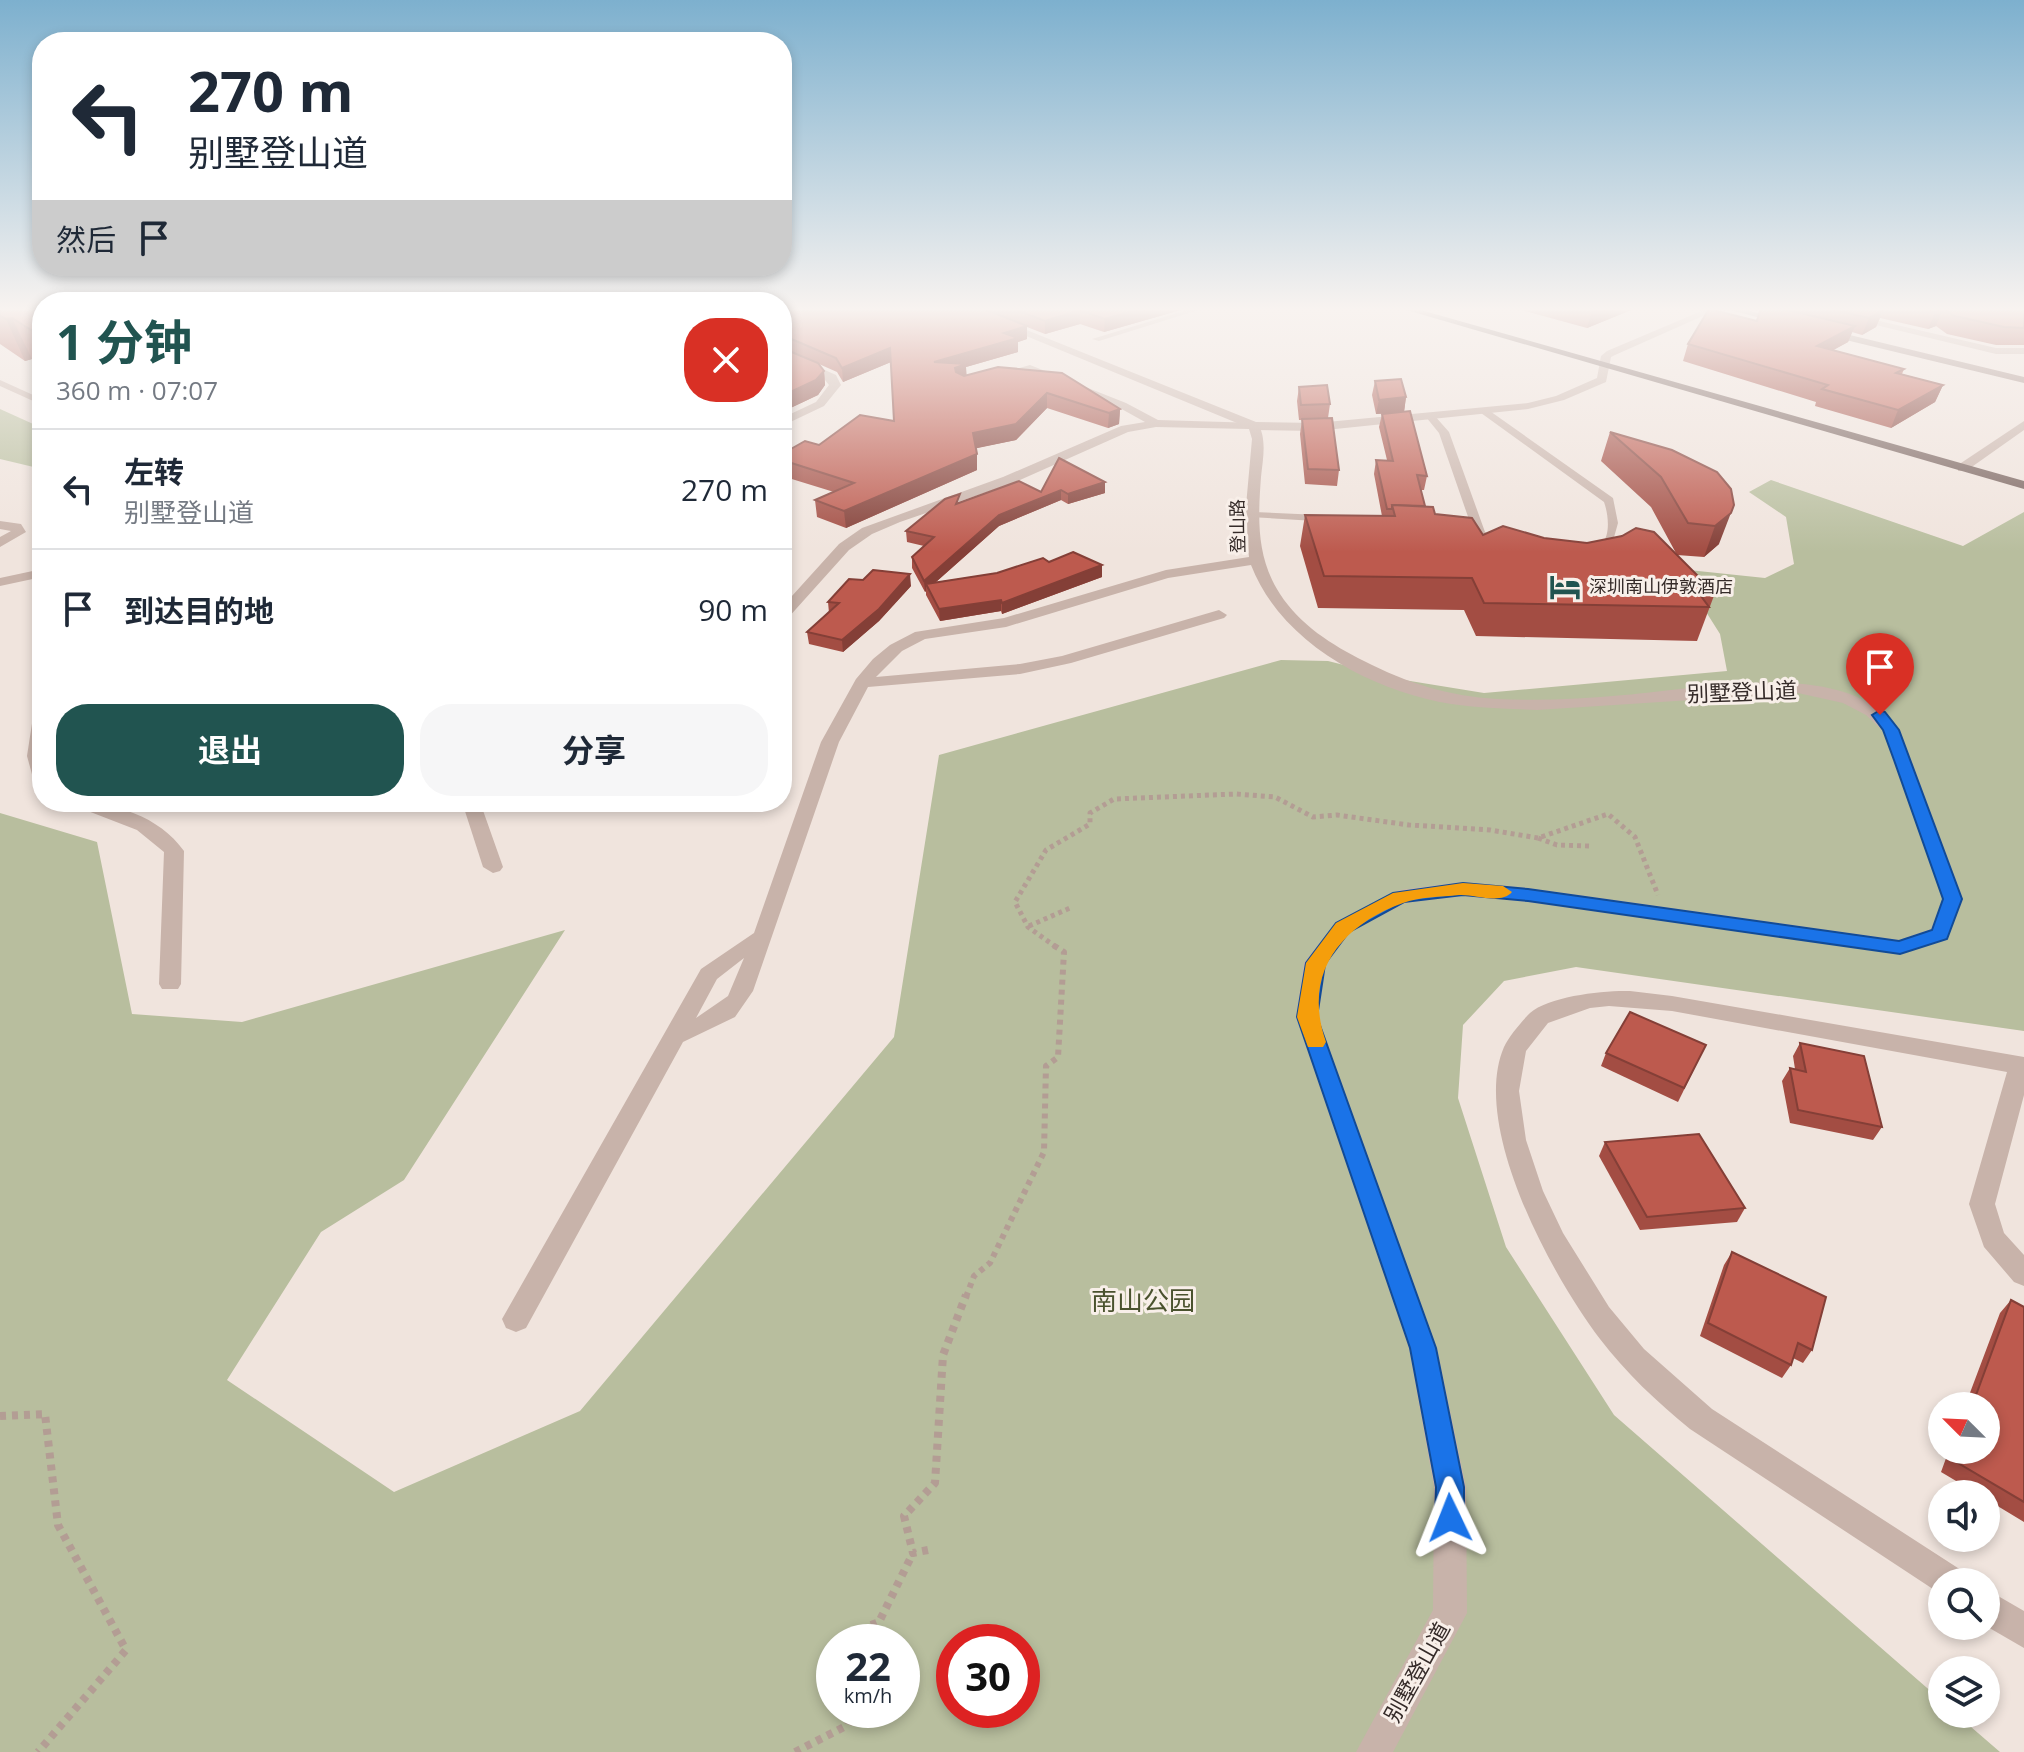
<!DOCTYPE html>
<html lang="zh">
<head>
<meta charset="utf-8">
<style>
  body { margin:0; font-family:"Open Sans","Noto Sans SC",sans-serif; background:#f6f6f7; color:#1f2937; height:100vh; display:flex; flex-direction:column; font-size:30px; white-space:nowrap }
  * { box-sizing:border-box; margin:0 }
  p { font-size:26px; color:#747a83 }
  .icon { flex:none; width:44px; height:44px; fill:none; stroke:currentColor; stroke-width:2; stroke-linecap:round; stroke-linejoin:round }
  .map { position:relative; flex:1; overflow:hidden }
  .panel { position:absolute; left:32px; top:292px; width:760px; height:520px; display:flex; flex-direction:column; background:#fff; border-radius:32px; box-shadow:0 4px 12px #0003 }
  .panel>* { flex:none }
  .hud { position:absolute; left:32px; top:32px; width:760px; height:244px; border-radius:32px; box-shadow:0 4px 12px #0003; background:#fff; color:#1f2937; overflow:hidden }
  .needle { width:52px; rotate:294deg }
  .buttons { position:absolute; left:1928px; top:1392px; display:grid; gap:16px }
  .buttons a { display:grid; place-items:center; width:72px; height:72px; border-radius:50%; background:#fff; box-shadow:0 4px 12px #0003; font-size:40px }
  .speed { position:absolute; left:816px; top:1624px; display:flex; gap:16px; font-size:40px; font-weight:700; text-align:center }
  .speed>* { display:grid; place-content:center; width:104px; height:104px; border-radius:50%; background:#fff; box-shadow:0 4px 12px #0003; line-height:1 }
  .speed small { font-size:20px; font-weight:400 }
  .speed .limit { border:12px solid #d22; background:#fff; color:#111 }
  .pin { position:absolute; display:grid; place-items:center; width:68px; height:68px; color:#fff; margin:-82px -34px; border-radius:50% 50% 50% 0; rotate:-45deg; box-shadow:0 0 8px #0007 }
  .pin .icon { rotate:45deg }
  .me { position:absolute; width:88px; margin:-44px; rotate:358deg; stroke-linejoin:round; filter:drop-shadow(0 0 6px #0008) }
  .turn { display:flex; align-items:center; gap:28px; height:168px; padding:0 24px; font-size:36px }
  .turn .icon { width:104px; height:104px; stroke-width:2.5 }
  .turn b { display:block; font-size:56px; line-height:68px }
  .then { display:flex; align-items:center; height:76px; padding:0 24px; background:#0003; gap:16px; font-size:30px }
  .round { display:grid; place-items:center; flex:none; width:84px; height:84px; border-radius:32px; background:#f6f6f7 }
  .summary { display:flex; align-items:center; justify-content:space-between; height:136px; padding:0 24px }
  h1 { font-size:48px; font-weight:700; line-height:60px; color:#215450 }
  .cta { display:flex; gap:16px; margin-top:auto; padding:16px 24px }
  .cta a { flex:1; height:92px; border-radius:32px; background:#215450; color:#fff; font-size:32px; font-weight:700; line-height:92px; text-align:center }
  .cta a+a { background:#f6f6f7; color:#1f2937 }
  ul { padding:0; list-style:none }
  li { display:flex; align-items:center; gap:24px; height:120px; padding:0 24px; border-top:2px solid #e0e1e3 }
  li div { flex:1 }
  li b { display:block; font-size:30px }
  li em { font-style:normal }
  .map>svg:first-child { display:block }
  .green { fill:#b8be9e; fill-rule:evenodd }
  .lines { fill:none; stroke-linecap:round; stroke-linejoin:round }
  .path-far2 { stroke:#b39d94; stroke-width:5; stroke-dasharray:4 4; stroke-linecap:butt }
  .path-far1 { stroke:#b39d94; stroke-width:6; stroke-dasharray:5 5; stroke-linecap:butt }
  .path { stroke:#b39d94; stroke-width:8; stroke-dasharray:6 6; stroke-linecap:butt }
  .service { fill:#c8b3aa; fill-rule:evenodd }
  .minor { fill:#c8b3aa; fill-rule:evenodd }
  .tertiary { fill:#c8b3aa; fill-rule:evenodd }
  .secondary { fill:#9b827b; fill-rule:evenodd }
  .primary { fill:#76605b; fill-rule:evenodd }
  .wall { fill:#a34d43 }
  .shaded-wall { fill:#843f37 }
  .building { fill:#bd5a4e; stroke:#843f37; stroke-width:2 }
  .route { fill:#1a73e8; stroke:#114b97; stroke-width:2 }
  .slow { fill:#f59e0b }
  .labels { text-anchor:middle; stroke-width:6; stroke-linejoin:round; paint-order:stroke }
  .far-street-label { font-size:18px; fill:#352b29; stroke:#f8efe9 }
  .far-poi-label { font-size:18px; fill:#352b29; stroke:#f8efe9; text-anchor:start }
  .street-label { font-size:22px; fill:#352b29; stroke:#f8efe9 }
  .near-park-label { font-size:26px; fill:#4a522e; stroke:#f8efe9 }
</style>
</head>
<body>
<div class="map">
<svg width="2024" height="1752" viewBox="0 0 2024 1752">
  <rect width="100%" height="100%" fill="#f0e4dd"/>
  <g class="green">
    <polygon points="0,409 42,428 42,469 0,459"/>
    <path d="M1771,480L1963,546L2024,512V1031L1576,967L1504,981L1463,1025L1458,1098L1506,1247L1614,1415L1942,1701V1714H1956L2000,1752H0V813L97,842L132,1014L242,1022L565,930L404,1180L321,1232L227,1380L394,1492L580,1411L894,1037L939,755L1281,660L1328,661L1404,680L1484,693L1727,671L1720,634L1679,569L1765,578L1794,564L1786,517L1749,492ZM834,1642H902V1710H834ZM954,1642H1022V1710H954Z"/>
  </g>
  <g class="lines">
    <g class="path-far2">
      <polyline points="1589,846 1557,845 1538,838 1608,814 1635,837 1658,895"/>
      <polyline points="1029,926 1070,908"/>
      <polyline points="1056,947 1028,927 1015,902 1046,850 1090,824 1090,813 1114,799 1236,794 1275,797 1313,817 1337,815 1409,825 1490,830 1538,838"/>
    </g>
    <polyline class="path-far1" points="966,1297 974,1276 990,1263 1044,1152 1046,1066 1058,1057 1064,952 1053,945"/>
    <g class="path">
      <polyline points="0,1416 45,1414 58,1525 126,1650 38,1752"/>
      <polyline points="928,1550 913,1553 904,1516 935,1483 943,1355 966,1295"/>
      <polyline points="855,1642 866,1627 879,1622 913,1553"/>
      <polyline points="795,1752 848,1725 853,1710"/>
    </g>
    <g class="service">
      <polygon points="1197,307 1208,307 1099,341 1092,339"/>
      <polygon points="1858,316 1996,348 2024,348 2024,354 1996,354 1855,320"/>
      <polygon points="0,380 42,399 42,405 0,386"/>
      <path d="M1481,409H1487L1613,498L1618,523L1611,548L1596,555L1590,552C1594,549 1599,548 1602,544C1611,534 1608,513 1604,502L1481,413Z"/>
      <polygon points="1428,415 1434,415 1449,432 1485,532 1497,538 1497,542 1489,542 1474,534 1439,433 1426,417"/>
      <polygon points="1254,512 1320,515 1324,516 1326,522 1321,525 1315,521 1250,517 1250,513"/>
    </g>
    <g class="minor">
      <polygon points="782,351 836,375 841,385 824,406 782,426 782,418 816,402 829,385 821,375 782,358"/>
      <path d="M1030,365L1126,403L1158,420L1258,423C1267,440 1263,458 1261,477C1258,518 1256,557 1280,594C1300,625 1332,645 1364,661C1407,683 1448,696 1497,699C1539,701 1581,699 1624,695C1703,689 1845,656 1900,730L1963,899L1947,939L1900,954L1528,902L1463,896L1405,903L1350,932L1326,964L1318,1017L1437,1348L1466,1487L1467,1613L1393,1752H1356L1433,1610L1434,1487L1409,1348L1296,1017L1304,963L1336,922L1400,890L1463,882L1528,888L1899,940L1931,929L1943,899L1883,731L1866,715L1843,703L1798,693L1537,710C1508,709 1479,708 1451,704C1372,691 1281,643 1251,565L1168,578L1006,627L925,639L902,651L876,677L1020,664L1062,656L1219,610L1227,615L1224,618L1071,663L1020,674L868,687L839,742L753,991L735,1017L683,1042L526,1328L516,1332L506,1328L502,1319L701,969L754,933L821,742L856,679L873,659L890,645L915,632L1004,618L1166,570L1249,557L1245,517L1252,439L1249,429L1156,427L1128,432L1013,483L900,522L872,534L849,550L787,619L782,621V607L839,544L862,528L1003,477L1121,426L1145,422L1118,407L1029,371L1000,378L995,375ZM744,958L728,996L696,1018L717,979Z"/>
      <polygon points="0,521 21,524 26,532 0,547 0,537 11,531 0,529"/>
      <polygon points="42,569 42,577 0,586 0,578"/>
      <polygon points="42,712 42,783 33,778 27,756 33,717"/>
      <path d="M73,802C114,802 159,816 184,851L181,984L178,989H162L159,984L164,852L137,830L75,806Z"/>
      <polygon points="462,802 480,802 503,867 500,871 493,873 483,867"/>
      <path d="M1630,991L1672,996L2024,1057V1095L1995,1204L2004,1233L2024,1255V1286L2014,1282L1984,1247L1969,1204L2007,1072L1672,1011L1609,1006L1590,1008L1548,1023L1526,1051L1519,1091L1526,1140L1543,1191L1563,1233L1609,1307L1644,1349L1712,1409L1961,1570L1965,1582H1942V1595L1690,1429C1657,1402 1626,1373 1600,1339C1552,1276 1470,1126 1504,1047C1509,1036 1522,1021 1530,1013C1549,996 1605,990 1630,991Z"/>
      <polygon points="1986,1589 2024,1611 2024,1648 1986,1626"/>
    </g>
    <g class="tertiary">
      <polygon points="956,307 969,307 1256,422 1316,423 1528,403 1556,396 1597,378 1601,356 1607,351 1711,307 1723,307 1615,355 1611,357 1606,382 1564,400 1528,409 1316,431 1254,430"/>
      <polygon points="2024,421 2024,430 1966,471 1958,471 1958,465"/>
    </g>
    <g class="secondary">
      <polygon points="1719,307 1735,307 1788,321 1783,324"/>
      <polygon points="1825,329 2024,377 2024,383 1821,334 1820,332"/>
    </g>
    <polygon class="primary" points="1396,307 1410,307 2024,481 2024,489"/>
  </g>
  <g class="wall">
    <polygon points="0,307 42,307 42,366 32,359 25,361 0,344"/>
    <polygon points="782,307 1191,307 1104,332 1080,324 1045,334 1027,327 1027,339 1018,342 1018,352 966,367 966,375 1120,409 1119,424 1108,428 1047,408 1016,440 976,448 977,470 846,528 817,517 815,500 834,492 782,476 782,454 819,445 894,421 891,362 843,382 837,372 819,364 824,371 825,385 818,395 782,412"/>
    <polygon points="1510,307 1637,307 1636,308 1587,328"/>
    <polygon points="1761,307 2024,307 2024,345 1996,345 1947,334 1936,326 1928,329 1880,318 1876,327 1862,335 1852,332 1848,342 1833,350 1904,369 1902,374 1943,385 1935,402 1891,428 1815,406 1816,402 1683,361 1688,344 1756,321"/>
    <polygon points="1375,381 1406,397 1404,412 1427,476 1424,490 1421,490 1425,506 1435,514 1483,535 1715,593 1697,641 1476,636 1464,610 1318,608 1300,546 1305,515 1382,516 1374,474 1376,460 1387,460 1379,427 1382,414 1402,412 1376,414 1372,395"/>
    <polygon points="1299,387 1330,404 1328,418 1339,470 1337,486 1305,484 1300,434 1302,420 1299,420 1297,401"/>
    <polygon points="1610,432 1717,472 1719,544 1704,557 1677,555 1651,507 1601,461"/>
    <polygon points="1059,458 1105,493 1068,504 1061,500 999,526 936,582 997,573 1049,562 1102,577 1002,614 1001,611 940,621 926,595 926,591 925,592 912,568 912,557 924,546 907,542 906,531 961,502 1041,492"/>
    <polygon points="911,586 879,621 843,652 809,644 807,632 829,613 828,602"/>
    <polygon points="1800,1043 1882,1127 1873,1140 1790,1123 1782,1081 1790,1068 1795,1069 1793,1056"/>
    <polygon points="1706,1045 1678,1102 1601,1066 1606,1053"/>
    <polygon points="1605,1142 1745,1208 1737,1222 1640,1230 1599,1156"/>
    <polygon points="1732,1252 1812,1350 1803,1363 1793,1358 1791,1365 1782,1378 1700,1336 1724,1265"/>
    <polygon points="2011,1300 2024,1307 2024,1522 1986,1499 1986,1494 1978,1494 1941,1472 1949,1450 1986,1450 1986,1406 1965,1406 2000,1313"/>
  </g>
  <g class="shaded-wall">
    <polygon points="1147,307 1191,307 1104,332 1105,319"/>
    <polygon points="1593,307 1637,307 1636,308 1587,328"/>
    <polygon points="1943,309 1936,326 1928,329 1935,312"/>
    <polygon points="1080,310 1080,324 1045,334 1045,321"/>
    <polygon points="1883,310 1876,327 1862,335 1869,318"/>
    <polygon points="12,318 32,359 25,361 6,319"/>
    <polygon points="1027,326 1027,339 1018,342 1018,352 966,367 967,379 934,362 1004,333"/>
    <polygon points="1855,326 1848,342 1810,363 1817,346"/>
    <polygon points="890,348 891,362 843,382 842,368"/>
    <polygon points="824,371 825,385 818,395 782,412 782,396"/>
    <polygon points="1943,385 1935,402 1891,428 1898,410"/>
    <polygon points="1047,393 1047,408 1016,440 973,449 973,433"/>
    <polygon points="1406,397 1404,412 1376,414 1379,400"/>
    <polygon points="1120,409 1119,424 1108,428 1109,413"/>
    <polygon points="977,454 977,470 846,528 844,511"/>
    <polygon points="1105,482 1105,493 1068,504 1068,494"/>
    <polygon points="1061,490 1061,500 999,526 928,589 926,584 926,591 925,592 924,581 999,515"/>
    <polygon points="1734,505 1719,544 1704,557 1715,526"/>
    <polygon points="1102,565 1102,577 1002,614 1002,603"/>
    <polygon points="910,574 911,586 879,621 843,652 842,640"/>
    <polygon points="1001,600 1001,611 940,621 939,609"/>
  </g>
  <g class="building">
    <polygon points="0,307 42,307 42,337 12,318 6,319 0,316"/>
    <polygon points="782,307 979,307 1027,326 1004,333 1018,338 934,362 966,364 955,368 956,372 964,376 998,367 1062,373 1120,409 1109,413 1047,393 1016,424 973,433 977,454 844,511 815,500 854,483 782,460 782,454 805,441 819,445 860,415 894,421 890,348 842,368 836,358 782,335"/>
    <polygon points="1009,307 1147,307 1105,319 1080,310 1045,321"/>
    <polygon points="1761,307 1775,307 1855,326 1817,346 1904,369 1896,373 1943,385 1898,410 1822,389 1828,385 1688,344 1709,309 1757,321"/>
    <polygon points="1822,307 1868,307 1883,310 1869,318"/>
    <polygon points="1911,307 2024,307 2024,328 2004,327 1955,316 1943,309 1935,312"/>
    <polygon points="782,348 818,363 824,371 816,380 782,396"/>
    <polygon points="1401,379 1406,397 1379,400 1375,381"/>
    <polygon points="1327,385 1330,404 1301,405 1299,387"/>
    <polygon points="1410,411 1427,476 1417,475 1425,506 1392,505 1392,509 1387,509 1376,460 1393,461 1382,414"/>
    <polygon points="1332,418 1339,470 1308,469 1302,419"/>
    <polygon points="1610,432 1672,450 1717,472 1731,489 1734,505 1731,513 1715,526 1688,523 1661,477"/>
    <polygon points="1059,458 1105,482 1068,494 1061,490 999,515 924,581 912,557 934,537 906,531 945,499 960,494 956,504 1019,481 1041,492"/>
    <polygon points="1392,505 1433,507 1435,514 1472,518 1483,535 1503,526 1544,538 1587,543 1622,536 1636,528 1654,532 1715,593 1698,592 1709,607 1484,603 1472,578 1324,576 1305,515 1395,516"/>
    <polygon points="1073,552 1102,565 1002,603 1001,600 939,609 926,584 997,573 1043,558 1049,562"/>
    <polygon points="873,570 910,574 879,609 842,640 807,632 839,603 828,602 849,579 863,580"/>
    <polygon points="1630,1012 1706,1045 1684,1088 1606,1053"/>
    <polygon points="1800,1043 1864,1056 1882,1127 1798,1110 1790,1068 1806,1072"/>
    <polygon points="1699,1134 1745,1208 1647,1217 1605,1142"/>
    <polygon points="1732,1252 1826,1297 1812,1350 1798,1343 1791,1365 1708,1323"/>
    <polygon points="2011,1300 2024,1307 2024,1502 1953,1460 1956,1450 1986,1450 1986,1406 1972,1406"/>
  </g>
  <linearGradient id="sky" x2="0" y2="1"><stop stop-color="#7db0ce"/><stop offset="0.56" stop-color="#f8f3f0"/><stop offset="1" stop-color="#f8f3f0" stop-opacity="0"/></linearGradient>
  <rect width="2024" height="552" fill="url(#sky)"/>
  <polygon class="route" points="1880,710 1885,712 1899,730 1962,899 1947,939 1900,954 1528,901 1463,895 1404,902 1349,932 1325,964 1317,1017 1436,1348 1464,1487 1464,1518 1460,1529 1450,1533 1439,1529 1435,1518 1436,1487 1410,1348 1297,1017 1306,963 1336,923 1393,893 1463,883 1528,889 1899,941 1932,930 1943,899 1894,760 1883,730 1872,715"/>
  <path class="slow" d="M1463,883L1503,886L1512,892C1501,905 1474,894 1459,895C1441,897 1419,897 1403,903C1340,926 1302,974 1326,1042L1323,1047H1308L1297,1017L1306,963L1336,923L1393,893Z"/>
  <defs>
    <symbol id="hotel-bare" viewBox="-9 -9 18 18"><path d="M-6-4.5h1.5V1H6V5H4.5V3h-9V5H-6ZM-4 0a1.8 1.8 0 1 1 3.6 0ZM.5 0V-2.5h3Q6-2.5 6 0Z" fill="#215450" stroke="#f8efe9" stroke-width="2.5" paint-order="stroke"/></symbol>
  </defs>
  <g fill-rule="evenodd">
    <use href="#hotel-bare" x="1543" y="565" width="44" height="44"/>
  </g>
  <g class="labels">
    <g class="far-street-label">
      <text transform="translate(1238 526) rotate(-91)" y="6">登山路</text>
    </g>
    <g class="far-poi-label">
      <text x="1589" y="593">深圳南山伊敦酒店</text>
    </g>
    <g class="street-label">
      <text transform="translate(1742 692) rotate(-2)" y="8">别墅登山道</text>
      <text transform="translate(1417 1672) rotate(-61)" y="8">别墅登山道</text>
    </g>
    <g class="near-park-label">
      <text x="1143" y="1310">南山公园</text>
    </g>
  </g>
</svg>
<div class="buttons">
<a><svg class="needle" viewBox="-14 -14 28 28"><path d="M0-13l5 13h-10z" fill="#e53935"/><path d="M0 13l5-13h-10z" fill="#747a83"/></svg></a>
<a><svg class="icon" aria-label="sound" viewBox="0 0 24 24"><path d="M4 9h4l5-4v14l-5-4H4zM17 9q2 3 0 6"/></svg></a>
<a><svg class="icon" aria-label="search" viewBox="0 0 24 24"><circle cx="10" cy="10" r="6"/><path d="M15 15l6 6"/></svg></a>
<a><svg class="icon" aria-label="layers" viewBox="0 0 24 24"><path d="M12 4l9 5-9 5-9-5zM3 14l9 5 9-5"/></svg></a>
</div>
<div class="speed"><div>22<small>km/h</small></div><div class="limit">30</div></div>
<div class="pin" style="left:1880px;top:715px;background:#d93025"><svg class="icon" aria-label="arrive" viewBox="0 0 24 24"><path d="M6 21V4h12l-3 4 3 4H6"/></svg></div>
<svg class="me" style="left:1450px;top:1518px" viewBox="-20 -20 40 40"><path d="M0-17L14 15 0 8-14 15z" fill="#1a73e8" stroke="#fff" stroke-width="4"/></svg>
<div class="hud">
<div class="turn"><svg class="icon" aria-label="left" viewBox="0 0 24 24"><path d="M17 20v-9H6M10 6l-5 5 5 5"/></svg><div><b>270 m</b>别墅登山道</div></div>
<div class="then">然后<svg class="icon" aria-label="arrive" viewBox="0 0 24 24"><path d="M6 21V4h12l-3 4 3 4H6"/></svg></div>
</div>
<section class="panel">
<div class="summary"><div><h1>1 分钟</h1><p>360 m · 07:07</p></div><a class="round" style="background:#d93025;color:#fff"><svg class="icon" aria-label="close" viewBox="0 0 24 24"><path d="M6 6l12 12M18 6L6 18"/></svg></a></div>
<ul>
<li><svg class="icon" aria-label="left" viewBox="0 0 24 24"><path d="M17 20v-9H6M10 6l-5 5 5 5"/></svg><div><b>左转</b><p>别墅登山道</p></div><em>270 m</em></li>
<li><svg class="icon" aria-label="arrive" viewBox="0 0 24 24"><path d="M6 21V4h12l-3 4 3 4H6"/></svg><div><b>到达目的地</b></div><em>90 m</em></li>
</ul>
<div class="cta"><a>退出</a><a>分享</a></div>
</section>
</div>
</body>
</html>
